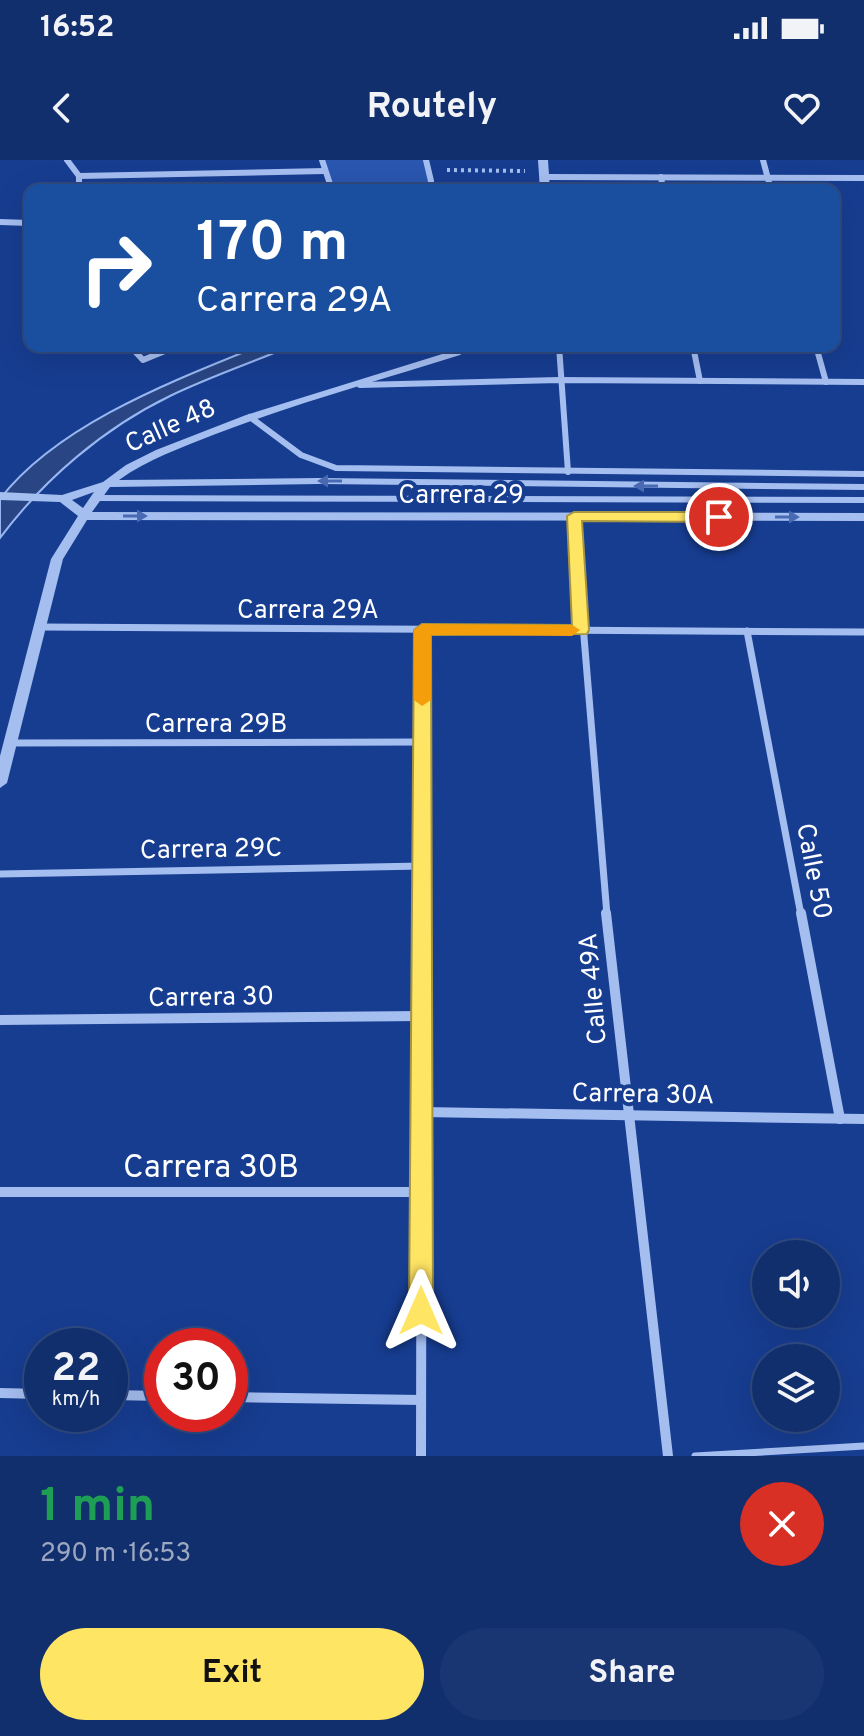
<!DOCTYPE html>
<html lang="en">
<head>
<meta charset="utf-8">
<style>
  body { margin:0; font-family:Overpass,sans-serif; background:#1a3672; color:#f1f3f6; height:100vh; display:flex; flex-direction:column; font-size:30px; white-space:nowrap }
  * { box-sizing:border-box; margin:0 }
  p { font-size:26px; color:#9ca8c2 }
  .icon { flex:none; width:44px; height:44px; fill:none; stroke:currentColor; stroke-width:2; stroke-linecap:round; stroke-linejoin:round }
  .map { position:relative; height:1296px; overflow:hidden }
  .details { display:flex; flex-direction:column; background:#112e6d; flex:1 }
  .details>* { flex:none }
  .banner { position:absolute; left:24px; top:24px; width:816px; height:168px; border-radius:16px; box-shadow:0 8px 32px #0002,0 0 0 2px #304a80; background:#1a4fa0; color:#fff; overflow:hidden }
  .controls { position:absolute; left:752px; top:1080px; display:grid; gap:16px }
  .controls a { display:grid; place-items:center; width:88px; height:88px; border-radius:50%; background:#112e6d; box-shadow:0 8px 32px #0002,0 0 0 2px #304a80; font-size:40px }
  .speed { position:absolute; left:24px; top:1168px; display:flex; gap:16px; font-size:40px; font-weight:700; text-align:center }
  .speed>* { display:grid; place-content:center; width:104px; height:104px; border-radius:50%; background:#112e6d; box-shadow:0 8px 32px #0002,0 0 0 2px #304a80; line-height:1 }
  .speed small { font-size:20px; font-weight:400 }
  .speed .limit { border:12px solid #d22; background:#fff; color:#111 }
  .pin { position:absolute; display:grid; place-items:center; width:68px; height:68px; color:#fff; margin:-34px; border:4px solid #fff; border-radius:50%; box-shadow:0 2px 8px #0007 }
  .me { position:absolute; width:88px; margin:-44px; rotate:0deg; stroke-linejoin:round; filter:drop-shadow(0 0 6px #0008) }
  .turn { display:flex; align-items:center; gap:28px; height:168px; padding:0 40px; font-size:36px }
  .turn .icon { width:104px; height:104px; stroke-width:2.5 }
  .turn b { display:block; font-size:56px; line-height:68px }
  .round { display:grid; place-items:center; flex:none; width:84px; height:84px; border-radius:42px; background:#1a3672 }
  .overview { display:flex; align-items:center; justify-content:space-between; height:136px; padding:0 40px }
  h1 { font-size:48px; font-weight:700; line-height:60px; color:#1e9e55 }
  .cta { display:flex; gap:16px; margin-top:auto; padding:16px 40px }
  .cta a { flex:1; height:92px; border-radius:48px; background:#ffe564; color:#111; font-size:32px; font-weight:700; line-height:92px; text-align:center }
  .cta a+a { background:#1a3672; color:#f1f3f6 }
  .status { display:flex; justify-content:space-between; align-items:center; height:56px; padding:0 40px; background:#112e6d; direction:ltr }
  .status svg { height:22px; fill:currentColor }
  header { display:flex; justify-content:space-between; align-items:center; height:104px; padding:0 40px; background:#112e6d; font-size:36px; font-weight:700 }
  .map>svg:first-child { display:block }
  .green { fill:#2a56b0 }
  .water { fill:#294584; stroke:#98b7f2; stroke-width:2 }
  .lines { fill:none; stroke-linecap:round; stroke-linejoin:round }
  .path { stroke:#a5bef0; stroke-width:4; stroke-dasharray:3 4; stroke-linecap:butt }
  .service-far1 { stroke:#a5bef0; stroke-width:6 }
  .service { stroke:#a5bef0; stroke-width:7 }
  .minor-far2 { stroke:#a5bef0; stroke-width:6 }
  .minor-far1 { stroke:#a5bef0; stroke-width:7 }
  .minor { stroke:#a5bef0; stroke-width:10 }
  .tertiary { fill:#a5bef0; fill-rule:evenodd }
  .oneway { fill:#496ab2 }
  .route { fill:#ffe564; stroke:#a69541; stroke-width:2 }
  .slow { fill:#f59e0b }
  .labels { text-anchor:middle; stroke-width:8; stroke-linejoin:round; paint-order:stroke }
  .street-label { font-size:26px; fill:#fff; stroke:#173d91 }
  .near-street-label { font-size:32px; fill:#fff; stroke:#173d91 }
</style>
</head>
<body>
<div class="status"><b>16:52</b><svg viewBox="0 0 49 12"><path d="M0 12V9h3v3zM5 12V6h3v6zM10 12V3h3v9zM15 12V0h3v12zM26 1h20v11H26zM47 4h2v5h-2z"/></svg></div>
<header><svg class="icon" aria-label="back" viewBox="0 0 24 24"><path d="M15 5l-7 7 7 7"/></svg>Routely<svg class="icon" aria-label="heart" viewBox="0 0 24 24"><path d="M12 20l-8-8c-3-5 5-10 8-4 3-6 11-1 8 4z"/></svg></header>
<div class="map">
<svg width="864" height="1296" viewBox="0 0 864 1296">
  <rect width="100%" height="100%" fill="#173d91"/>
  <polygon class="green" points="322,0 426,0 429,30 332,30"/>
  <path class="water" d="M259,186H291C251,203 209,217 170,236C104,268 44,319 0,378V339C58,264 173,221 259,186Z"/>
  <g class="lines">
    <polyline class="path" points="447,10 525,11"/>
    <polyline class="service-far1" points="96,338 864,340"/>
    <polyline class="service" points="695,1296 864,1286"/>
    <g class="minor-far2">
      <polyline points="67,0 79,16 79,30"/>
      <polyline points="322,0 332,30"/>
      <polyline points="426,0 431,21 429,30"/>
      <polyline points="763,0 771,30"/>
      <polyline points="79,16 325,11"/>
      <polyline points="544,17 864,18"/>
      <polyline points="661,17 663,30"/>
      <polyline points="0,62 30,63"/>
      <polyline points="130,186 143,200 177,186"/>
      <polyline points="559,186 568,312"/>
      <polyline points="693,186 700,221"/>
      <polyline points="816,186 826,222"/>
      <polyline points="360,225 559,220 864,222"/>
      <polyline points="250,257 301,295 336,308 864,314"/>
    </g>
    <g class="minor-far1">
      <polyline points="574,356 607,755"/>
      <polyline points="40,467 864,472"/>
      <polyline points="747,471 801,755"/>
      <polyline points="10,583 422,582"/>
      <polyline points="0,714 422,706"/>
      <polyline points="422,755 422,470"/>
    </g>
    <g class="minor">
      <polyline points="606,753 668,1296"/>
      <polyline points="801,753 840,959"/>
      <polyline points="0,860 422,856"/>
      <polyline points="422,952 864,959"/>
      <polyline points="0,1032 421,1032"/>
      <polyline points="0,1233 42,1234"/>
      <polyline points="110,1235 162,1236"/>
      <polyline points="230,1237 421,1240"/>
      <polyline points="421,1296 422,753"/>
    </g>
    <g class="tertiary">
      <polygon points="538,0 548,0 550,30 540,30"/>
      <path d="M460,186H473L460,195C377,221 294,244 213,275C181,288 148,299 119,320L319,318L864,324V330L319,324L110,327L92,352L864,353V361L87,360L63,399L7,623L0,628V596L51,399L78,356L60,342L0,340V332L62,335L103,322L126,305L156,290L246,255L452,191ZM94,332L83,348L72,340Z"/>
    </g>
  </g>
  <defs><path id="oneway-solid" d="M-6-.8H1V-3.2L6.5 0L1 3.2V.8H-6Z" transform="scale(2)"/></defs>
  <g class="oneway">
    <use href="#oneway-solid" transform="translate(330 321) rotate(-180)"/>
    <use href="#oneway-solid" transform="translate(646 326) rotate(-180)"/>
    <use href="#oneway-solid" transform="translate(135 356)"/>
    <use href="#oneway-solid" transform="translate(787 357)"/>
  </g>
  <polygon class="route" points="574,352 719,352 727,357 719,362 582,361 589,470 587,474 431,475 433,1151 429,1159 421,1162 413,1159 409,1151 414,470 422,464 572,465 567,356"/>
  <polygon class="slow" points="422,464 572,465 580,470 572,476 431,475 431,540 422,546 414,540 414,470"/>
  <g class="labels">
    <g class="street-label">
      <text transform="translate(170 265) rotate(-24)" y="9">Calle 48</text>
      <text x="461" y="343">Carrera 29</text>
      <text x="308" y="458">Carrera 29A</text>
      <text x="216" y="572">Carrera 29B</text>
      <text transform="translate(211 688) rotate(-1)" y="9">Carrera 29C</text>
      <text transform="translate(815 711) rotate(79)" y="9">Calle 50</text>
      <text transform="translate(592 829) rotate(-95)" y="9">Calle 49A</text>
      <text transform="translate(211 836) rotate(-1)" y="9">Carrera 30</text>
      <text transform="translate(643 933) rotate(1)" y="9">Carrera 30A</text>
    </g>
    <g class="near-street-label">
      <text x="211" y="1017">Carrera 30B</text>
    </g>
  </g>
</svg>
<div class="controls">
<a><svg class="icon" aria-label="sound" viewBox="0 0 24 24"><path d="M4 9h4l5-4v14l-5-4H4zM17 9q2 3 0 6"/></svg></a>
<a><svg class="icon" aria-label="layers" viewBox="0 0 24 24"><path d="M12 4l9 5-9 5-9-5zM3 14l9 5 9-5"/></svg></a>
</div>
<div class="speed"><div>22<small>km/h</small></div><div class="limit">30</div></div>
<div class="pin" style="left:719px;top:357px;background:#d93025"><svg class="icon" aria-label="arrive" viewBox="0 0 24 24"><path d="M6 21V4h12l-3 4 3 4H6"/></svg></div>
<svg class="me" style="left:421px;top:1151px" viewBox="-20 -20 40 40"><path d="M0-17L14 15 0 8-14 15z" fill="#ffe564" stroke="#fff" stroke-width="4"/></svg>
<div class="banner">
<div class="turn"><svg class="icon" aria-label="right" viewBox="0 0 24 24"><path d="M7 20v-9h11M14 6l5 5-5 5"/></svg><div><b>170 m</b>Carrera 29A</div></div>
</div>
</div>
<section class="details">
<div class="overview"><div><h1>1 min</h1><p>290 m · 16:53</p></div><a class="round" style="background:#d93025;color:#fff"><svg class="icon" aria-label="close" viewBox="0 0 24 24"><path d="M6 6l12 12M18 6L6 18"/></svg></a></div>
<div class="cta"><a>Exit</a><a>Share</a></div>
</section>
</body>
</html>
